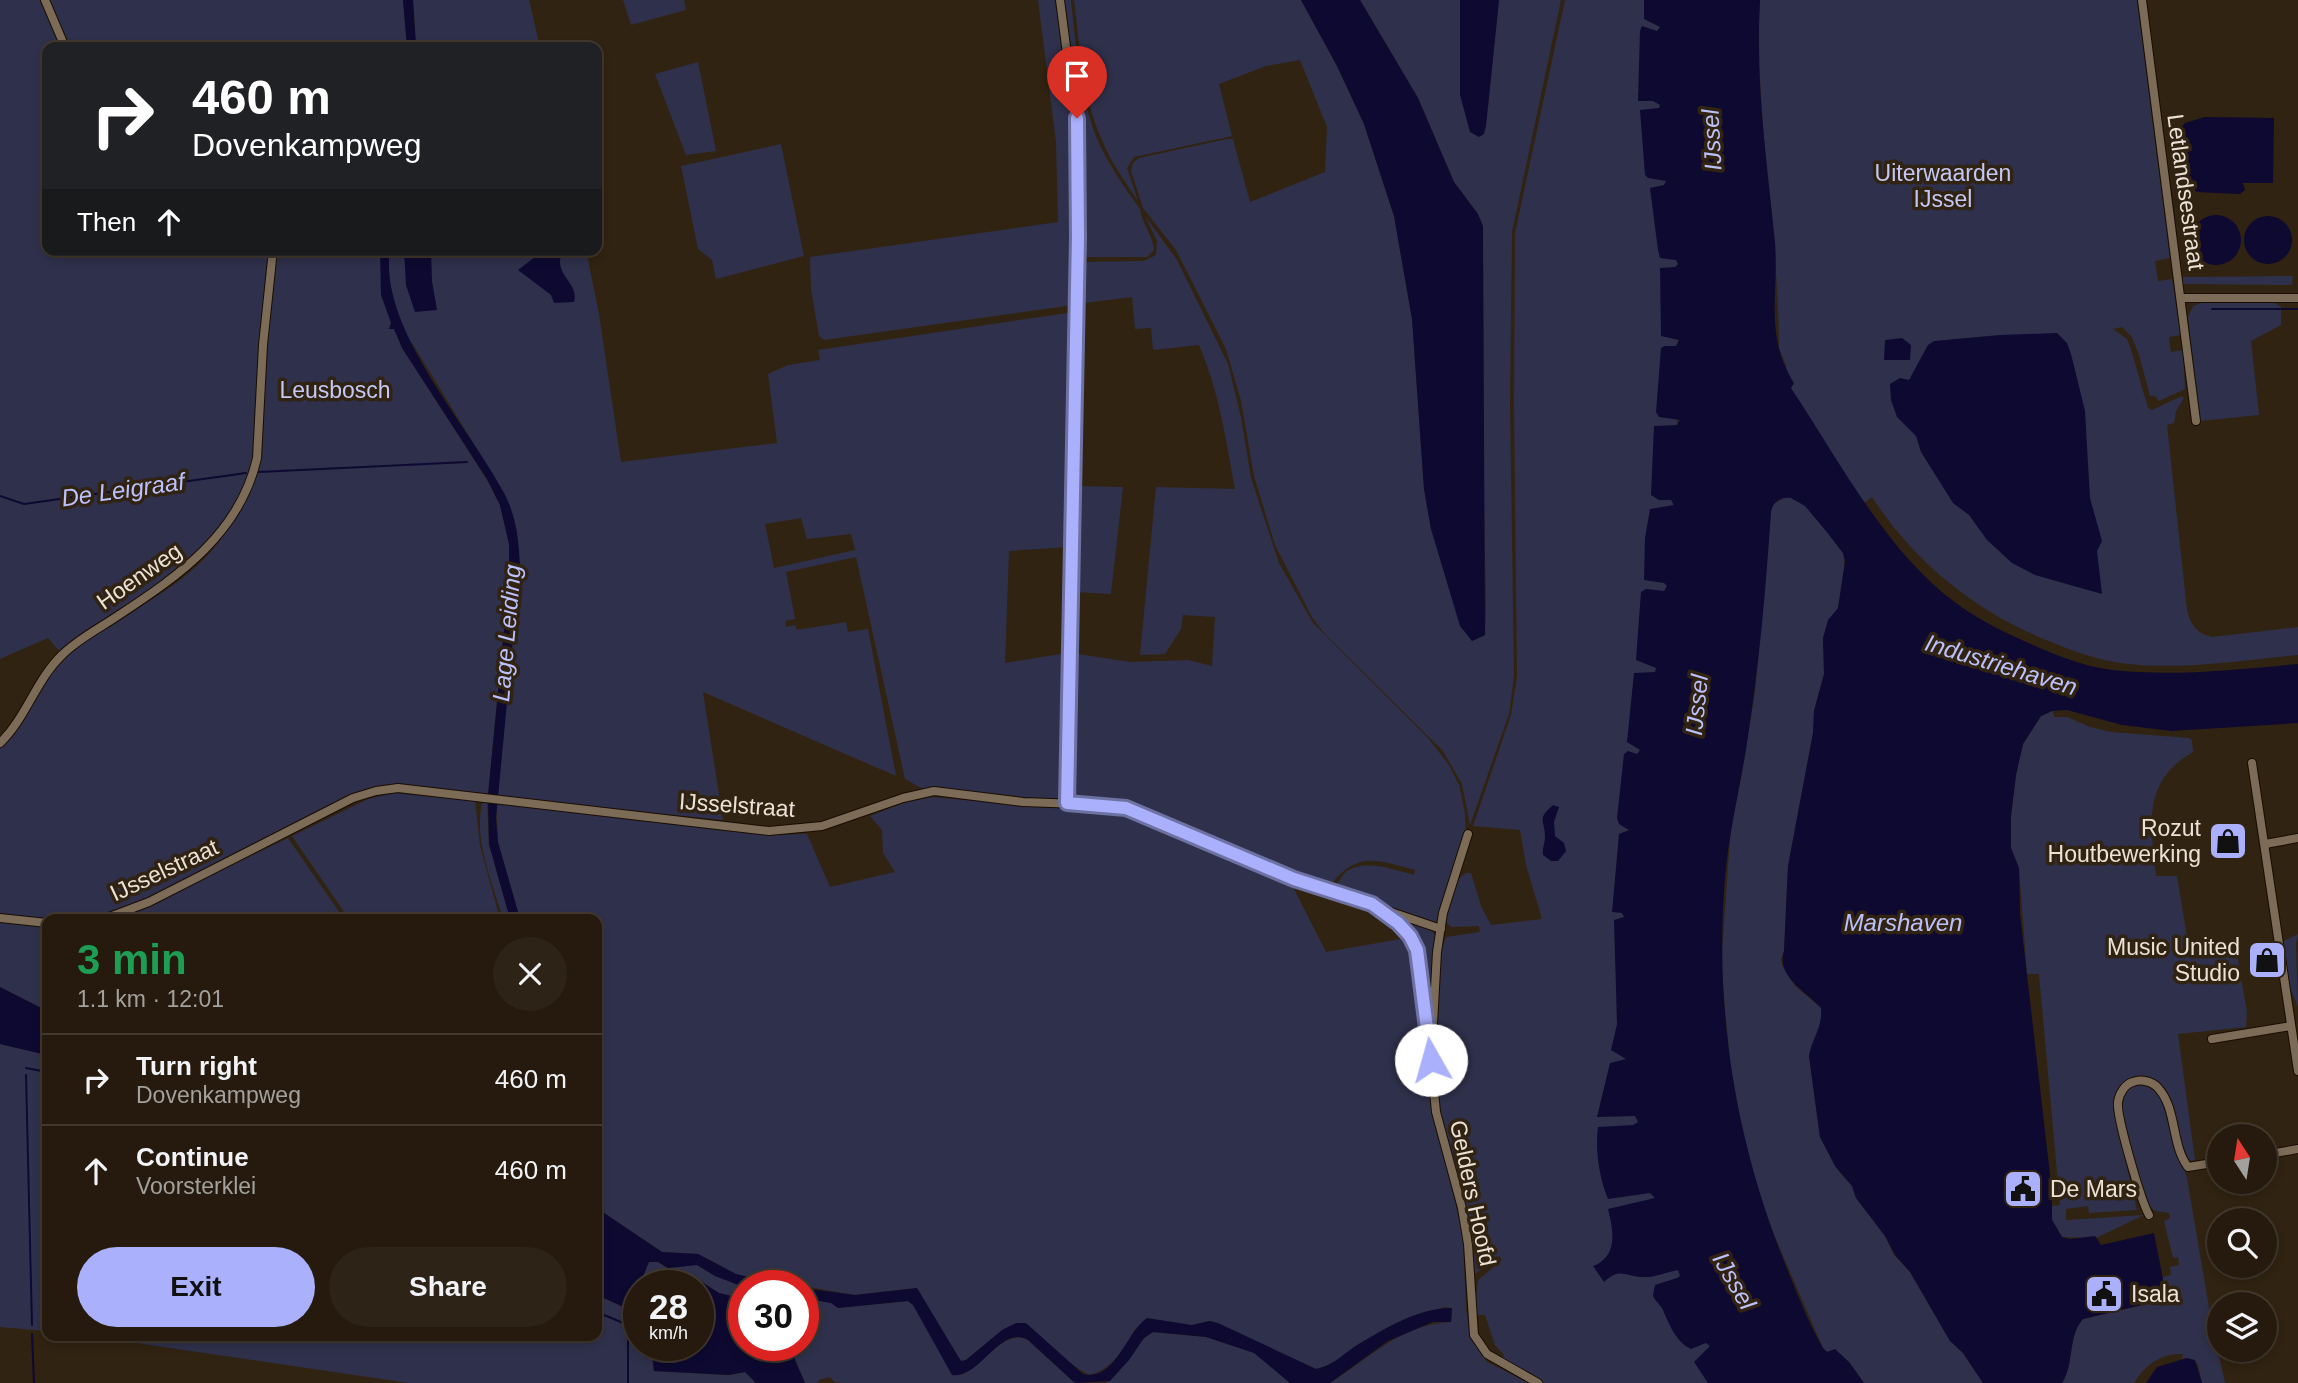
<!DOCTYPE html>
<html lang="en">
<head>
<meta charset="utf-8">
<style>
  body { margin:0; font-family:Arial,sans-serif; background:#2d2316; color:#f1f3f6; height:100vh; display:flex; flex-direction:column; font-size:26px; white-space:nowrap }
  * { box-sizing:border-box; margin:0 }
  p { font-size:23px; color:#a3a19d }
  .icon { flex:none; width:38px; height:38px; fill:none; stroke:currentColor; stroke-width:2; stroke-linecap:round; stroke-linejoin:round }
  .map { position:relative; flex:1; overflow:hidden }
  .details { position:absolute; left:42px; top:914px; width:560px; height:427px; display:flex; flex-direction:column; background:#251a0d; border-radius:14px; box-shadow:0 4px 10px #0003,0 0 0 2px #42382e }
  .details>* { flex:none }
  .top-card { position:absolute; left:42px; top:42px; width:560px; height:214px; border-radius:14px; box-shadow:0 4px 10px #0003,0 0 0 2px #42382e; background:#202124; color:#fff; overflow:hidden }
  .needle { width:46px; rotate:348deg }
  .fabs { position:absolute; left:2207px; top:1124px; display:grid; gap:14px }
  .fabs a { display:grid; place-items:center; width:70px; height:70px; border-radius:50%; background:#251a0d; box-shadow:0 4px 10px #0003,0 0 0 2px #42382e; font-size:35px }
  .speed { position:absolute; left:623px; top:1270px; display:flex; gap:14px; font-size:35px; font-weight:700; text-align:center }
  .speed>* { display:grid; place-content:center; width:91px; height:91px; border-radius:50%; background:#251a0d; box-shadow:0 4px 10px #0003,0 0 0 2px #42382e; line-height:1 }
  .speed small { font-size:18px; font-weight:400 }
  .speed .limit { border:10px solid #d22; background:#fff; color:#111 }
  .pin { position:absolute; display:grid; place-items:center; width:60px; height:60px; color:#fff; margin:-72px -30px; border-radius:50% 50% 50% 0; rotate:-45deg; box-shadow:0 0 7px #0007 }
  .pin .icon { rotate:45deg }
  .me { position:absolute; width:77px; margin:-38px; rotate:353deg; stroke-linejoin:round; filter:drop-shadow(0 0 5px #0008) }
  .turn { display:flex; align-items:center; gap:24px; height:147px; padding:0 35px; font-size:32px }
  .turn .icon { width:91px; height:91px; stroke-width:2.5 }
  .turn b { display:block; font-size:49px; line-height:60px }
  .then { display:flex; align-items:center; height:66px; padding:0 35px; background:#0003; gap:14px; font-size:26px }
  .round { display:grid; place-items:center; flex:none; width:74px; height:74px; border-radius:37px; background:#2d2316 }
  .summary { display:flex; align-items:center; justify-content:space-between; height:119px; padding:0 35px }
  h1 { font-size:42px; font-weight:700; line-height:52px; color:#1e9e55 }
  .action { display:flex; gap:14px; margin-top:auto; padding:14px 35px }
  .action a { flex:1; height:80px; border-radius:42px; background:#aab0fb; color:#111; font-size:28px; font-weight:700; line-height:80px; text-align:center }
  .action a+a { background:#2d2316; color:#f1f3f6 }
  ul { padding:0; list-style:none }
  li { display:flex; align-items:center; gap:21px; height:91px; padding:0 35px; border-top:2px solid #42382e }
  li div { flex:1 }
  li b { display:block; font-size:26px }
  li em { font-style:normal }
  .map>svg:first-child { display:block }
  .green { fill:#2f314c; fill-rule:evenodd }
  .water { fill:#0d0931 }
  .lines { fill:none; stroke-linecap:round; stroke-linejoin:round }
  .stream { stroke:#0d0931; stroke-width:2 }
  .minor-casing { stroke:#190c00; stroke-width:10 }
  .minor { stroke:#7b6b57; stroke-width:8 }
  .route-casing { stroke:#6e72a3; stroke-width:18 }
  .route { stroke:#aab0fb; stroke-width:12 }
  .labels { text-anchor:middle; stroke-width:7; stroke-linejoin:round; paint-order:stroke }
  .park-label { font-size:23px; fill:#c3c8f5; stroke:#312311 }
  .street-label { font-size:23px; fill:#ebe1d6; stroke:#312311 }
  .poi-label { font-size:23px; fill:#ebe1d6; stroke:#312311; text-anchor:end }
  .water-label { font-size:24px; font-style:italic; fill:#bbc1fd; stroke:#312311 }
</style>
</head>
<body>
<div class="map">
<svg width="2298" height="1383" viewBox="0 0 2298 1383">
  <rect width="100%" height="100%" fill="#312311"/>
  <g class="green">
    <path d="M0,0H43L63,47H47V250H586L599,314L621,462L777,443L768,374L788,365L820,360L818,350L1074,312L1069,547L1009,551L1005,663L1066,653L1063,796L1056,801L932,788L923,789L905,779L856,557L786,572L795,619L785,621L786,627L795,625L797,630L846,622L848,632L868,629L896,776L703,692L723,820L496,797L517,601V532L504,493L412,343L401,346L487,480L500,505L509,544V579L488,795L372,790L147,900L100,919H47V922L0,917V749C28,726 37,686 63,661C113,613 188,593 226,531C233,519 237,504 242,491L229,515L195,558L61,653L48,638L0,659ZM801,518L807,539L851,534L855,550L774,568L765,524Z"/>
    <path d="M49,0H403L407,45L416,42L413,0H529L540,47H183C145,42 107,47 69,47Z"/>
    <polygon points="623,0 684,0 686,10 631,25"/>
    <polygon points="1038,0 1058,0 1075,118 1074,305 824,340 819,336 811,289 810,257 1058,222 1056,142"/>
    <path d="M1062,0H1071C1076,46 1080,95 1097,139C1108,164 1124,187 1140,209C1142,224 1153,235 1154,250L1147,257H1080L1079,118Z"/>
    <path d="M1074,0H1301L1337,66L1364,124L1394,216L1412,319L1424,489L1431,529L1472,641L1485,635L1486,606L1478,214L1454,182L1418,98L1360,0H1460V95L1488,106L1499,0H1561L1512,232L1510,403L1514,676L1509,714L1470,825L1462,784L1443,751L1324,633L1312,617L1275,545L1254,476L1241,401L1226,349L1176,250L1143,208L1131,171L1133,163L1139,158L1227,139H1233L1250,202L1325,172L1327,127L1300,60L1266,66L1219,84L1232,136L1134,157L1127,168L1138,201C1125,182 1111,162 1102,140C1082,97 1080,46 1074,0Z"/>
    <polygon points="1565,0 1662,0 1679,262 1677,424 1668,591 1732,1383 1544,1383 1501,1360 1504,1355 1495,1345 1485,1315 1474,1315 1478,1280 1502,1260 1499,1256 1475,1274 1473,1248 1436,1097 1434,1074 1438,960 1446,937 1480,932 1479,926 1451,927 1444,920 1454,883 1466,873 1471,873 1481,906 1491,925 1542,919 1526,865 1520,830 1473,826 1511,715 1517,677 1514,403 1515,233"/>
    <path d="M1760,0H2137L2170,258L2155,261L2158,281L2172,279L2181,335L2169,337L2171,352L2183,350L2185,389L2159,401L2155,396H2150L2139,355L2132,337L2122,327L2113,329L2127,339L2130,346L2148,408L2152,410L2182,396L2184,398L2176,411L2174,423L2167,425L2187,610C2190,624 2197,634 2212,637L2298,627V655C2242,660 2184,670 2128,664C2099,661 2073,651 2046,640C1975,611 1914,562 1872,497L1827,531L1843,553L1845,570L1838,608L1823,638L1824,674L1814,711L1813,733L1788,866L1784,951L1781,959L1782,965L1795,986L1821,1008V1029L1809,1056L1820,1137L1840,1173L1852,1186L1856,1198L1885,1236L1894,1255L1910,1272L1950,1341L1963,1353L1983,1383H1864L1849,1362L1835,1350L1827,1352L1823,1348L1765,1214L1743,1137L1732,1083L1721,966L1731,826L1741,778L1755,692L1771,512L1773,504L1790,495L1786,365L1779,349C1779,232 1754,117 1760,0Z"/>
    <polygon points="698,62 716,151 686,155 655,74"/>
    <polygon points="781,144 804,256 716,279 712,260 698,249 681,166"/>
    <path d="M1145,216L1177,260L1228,364L1241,417L1251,478L1279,563L1313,623L1428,738L1449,765L1459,785L1465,813L1466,832L1436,923H1428L1375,902L1333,889C1337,884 1342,875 1347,871C1365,859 1395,870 1414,875L1415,870C1373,859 1357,851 1328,888L1148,812L1116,803L1078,799L1069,790L1072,653L1130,662L1188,660L1212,666L1215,617L1183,615L1181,629L1165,654L1140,655L1156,487L1235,489C1226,440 1219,391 1199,345L1153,350L1151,328L1135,329L1132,297L1084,303L1078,300L1080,262L1144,261L1156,255L1157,241Z"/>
    <polygon points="2293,276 2292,285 2183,284 2182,277"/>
    <polygon points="2204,302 2274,302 2281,307 2281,325 2251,341 2259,415 2200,421 2188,317 2193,306"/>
    <polygon points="1076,486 1123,487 1111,594 1075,592"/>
    <path d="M2053,711L2054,717H2067L2090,727L2111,732L2189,738L2192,740L2193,752C2141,782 2151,826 2156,876H2177L2189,949L2235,942L2247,1012L2246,1027L2178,1034L2195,1160L2191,1161L2184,1156L2165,1093L2151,1080L2118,1090L2113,1108L2137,1210L2089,1213L2088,1206L2066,1209V1220L2144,1215L2096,1238L2062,1237L2052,1220V1206L2060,1205L2039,974H2027L2019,868L2011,848V816L2016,775L2023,744L2041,716Z"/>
    <polygon points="394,793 475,800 480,846 500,919 349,919 292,836 368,799"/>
    <path d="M932,797L1127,814L1291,883L1326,952L1406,938L1417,961L1429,1088L1463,1236L1466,1310L1471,1339L1487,1362L1529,1383H1330C1370,1358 1401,1324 1451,1322L1452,1308L1444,1307C1427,1314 1409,1319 1392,1326C1368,1337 1339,1365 1316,1369L1210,1321L1192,1325L1135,1329C1125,1349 1111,1370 1089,1375L1009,1326L963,1362L958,1359L917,1288L855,1295L803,1286H786L736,1274L698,1254L662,1252L601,1211L597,1197V919H520L498,842L496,801L773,835L807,834L830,887L895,872L883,853L882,830L870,816L903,803Z"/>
    <path d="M483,800L487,801L489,844L510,919H503C493,884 472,837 483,800Z"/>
    <polygon points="288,838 344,919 120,919"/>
    <path d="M1385,911L1430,928L1435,935L1430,1040C1426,987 1432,946 1385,911Z"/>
    <polygon points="0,922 47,928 47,1011 0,987"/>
    <polygon points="2298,934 2296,944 2298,1007 2289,985 2282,942"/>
    <polygon points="0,1044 47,1055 47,1331 0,1327"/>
    <path d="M2144,1084L2158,1093L2161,1099L2187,1178L2212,1325L2225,1383H2202L2198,1364L2187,1358L2182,1359L2183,1354C2161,1353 2145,1365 2134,1383H2062C2075,1363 2067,1337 2083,1319L2159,1301L2163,1277L2171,1275L2170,1267L2179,1265L2178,1257L2173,1258L2164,1221L2170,1218L2169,1213L2156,1211L2145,1204L2121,1117L2122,1095L2131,1086Z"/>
    <polygon points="648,1262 658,1262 668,1268 697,1265 715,1276 744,1287 744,1299 719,1293 689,1274 665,1281 661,1279 653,1281 651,1286 640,1286"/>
    <polygon points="597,1295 639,1314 639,1346 651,1346 654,1371 729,1375 745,1372 753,1377 756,1383 409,1383 81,1335 597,1335"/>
    <path d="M803,1298L832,1303L838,1308L908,1301L913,1305L961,1375C981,1367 1005,1327 1028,1340L1075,1383H842L834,1382L830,1377L819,1380L818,1383H805L795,1360L793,1348L803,1346V1335L811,1328L809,1310H803Z"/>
    <path d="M1153,1332L1206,1337L1255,1353L1290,1383H1106C1125,1370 1133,1343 1153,1332Z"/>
  </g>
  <g class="water">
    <polygon points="403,0 413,0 416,47 407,47"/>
    <polygon points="1301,0 1360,0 1418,98 1454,182 1478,214 1483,226 1485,635 1472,641 1460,626 1431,529 1424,489 1412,319 1394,216 1364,124 1337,66"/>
    <polygon points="1460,0 1499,0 1486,126 1484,134 1479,137 1470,132 1460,95"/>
    <path d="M1644,0H1760C1755,82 1767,161 1775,242C1779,294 1764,335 1794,383L1791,388C1839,460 1886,552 1956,603C1979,620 2005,633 2031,644C2059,657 2091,669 2122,671C2181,676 2240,669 2298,664V723L2172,731L2122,725L2067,710L2052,711L2041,716L2023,744L2016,775L2011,816V848L2019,868L2020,914L2052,1192V1220L2062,1237L2070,1239L2095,1236L2101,1245L2154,1233L2163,1279L2159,1301L2083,1319C2067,1337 2075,1363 2062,1383H1983L1963,1353L1950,1341L1910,1272L1895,1255L1885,1236L1856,1198L1852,1186L1835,1166L1820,1137L1809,1056C1812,1038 1823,1027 1821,1008C1806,991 1776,977 1784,951L1788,866L1813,733L1814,711L1824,674L1823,638L1828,620L1838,608L1845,561L1843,553L1826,531L1805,506L1791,498C1780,497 1774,501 1771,511C1766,589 1759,666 1747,743C1740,788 1729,832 1725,878C1714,1012 1736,1142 1786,1266C1797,1293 1808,1322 1823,1348L1827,1352L1835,1349L1849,1362L1864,1383H1708L1694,1362L1710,1346L1706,1343L1691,1349C1676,1342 1669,1324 1663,1310C1661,1305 1655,1302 1653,1295L1655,1285L1677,1278L1680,1276L1678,1270C1666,1272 1655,1278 1642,1277C1624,1276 1620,1267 1604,1282L1593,1266C1619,1256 1613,1229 1608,1209L1655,1198L1650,1193L1608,1199C1599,1177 1595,1150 1598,1127L1633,1125L1638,1122L1635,1116L1597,1117L1610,1063L1626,1059L1611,1050L1617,1024L1614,920L1624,917L1622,913L1612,912L1619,834L1629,830L1619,824L1617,818L1624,754L1628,751L1637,754L1640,750L1627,742L1634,673L1655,672L1656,668L1636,660L1641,592L1646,589L1664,591L1667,586L1664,583L1644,580L1645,538L1650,509L1674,505L1671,500H1659L1651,495L1654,426L1677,425L1680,420L1659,417L1656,412L1661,348L1665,346H1676L1679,340L1661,336L1660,268L1675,267L1678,264L1676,260L1660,258L1658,250L1650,188L1664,185L1666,181L1648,178L1645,175L1640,110L1659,108L1660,105L1653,101H1638L1640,31L1642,26L1657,31L1660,27L1644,19Z"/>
    <path d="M2205,117L2274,118L2273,183H2243L2245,190L2240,194L2196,192L2194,186L2197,182C2174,173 2169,142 2185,123Z"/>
    <circle cx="2216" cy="240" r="25"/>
    <circle cx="2268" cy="240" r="24"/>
    <path d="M380,250H390C378,328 469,426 504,493C516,515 519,541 520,566L496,818L498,842L520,919H510L489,844L488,795L509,579V544L500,505L487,479L402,348L394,329H389L391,323L381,295Z"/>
    <polygon points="404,250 431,250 432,281 437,310 415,312 406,285"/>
    <path d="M544,250H562C562,254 560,258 560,262C560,277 579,286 574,302L554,303L551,295L518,270Z"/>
    <polygon points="2057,333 2067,343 2071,354 2085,411 2090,498 2102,541 2097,551 2102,594 2035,575 2012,563 1987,540 1969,515 1953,503 1921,452 1916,436 1897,417 1891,400 1890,384 1900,378 1909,380 1928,345 1934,341 2000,335"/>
    <polygon points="1902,338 1911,345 1910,360 1884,360 1885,340"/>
    <path d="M1553,805L1559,807L1554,822L1555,836L1564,843L1566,851L1558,861H1551L1543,855C1542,848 1545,843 1545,837C1545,819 1536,820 1553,805Z"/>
    <polygon points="0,987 47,1011 47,1055 0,1044"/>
    <polygon points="597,1197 601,1211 662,1252 698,1254 736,1274 786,1286 744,1287 715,1276 697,1265 668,1268 658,1262 649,1262 639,1286 639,1314 597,1295"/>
    <polygon points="689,1274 719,1293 744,1299 744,1346 795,1346 795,1360 805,1383 756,1383 745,1372 729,1375 654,1371 651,1346 698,1346 698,1286 651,1286 657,1275 666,1281"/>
    <path d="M803,1288L855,1295L917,1288L961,1361L966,1360L1002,1330L1016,1323H1026L1083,1374C1115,1382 1126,1332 1147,1318L1192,1325L1210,1321L1218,1323L1316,1369C1332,1366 1341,1356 1354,1347C1382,1330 1419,1307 1452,1308L1451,1322H1433L1388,1341L1330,1383H1290L1254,1353L1206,1337L1153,1332L1144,1338L1129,1360L1110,1381L1075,1383L1028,1340C1000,1324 981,1379 952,1375L913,1305L908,1301L838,1308L831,1303L803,1298Z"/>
    <polygon points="2187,1358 2195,1360 2202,1383 2146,1383 2157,1367"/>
  </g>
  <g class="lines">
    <g class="stream">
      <polyline points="2212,309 2298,309"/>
      <polyline points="259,472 467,462"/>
      <polyline points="0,496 24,504 246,473"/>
      <polyline points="26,1068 47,1072"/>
      <polyline points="26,1075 32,1325"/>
      <polyline points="597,1312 628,1325"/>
      <polyline points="32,1334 34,1383"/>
      <polyline points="628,1383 628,1308"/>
    </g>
    <defs>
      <g id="minor">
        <polyline points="45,0 65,47"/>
        <polyline points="1060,0 1078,139 1067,803"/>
        <polyline points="2142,0 2196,421"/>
        <polyline points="2181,298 2298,298"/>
        <path d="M0,743C26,718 36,680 62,655C78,639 100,628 119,615C180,575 240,533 257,458L263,345L273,250"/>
        <polyline points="2252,763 2298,1071"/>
        <polyline points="1468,834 1443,913 1437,952 1431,1060 1436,1112 1462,1208 1468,1244 1474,1335 1487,1354 1538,1383"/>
        <polyline points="2265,844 2298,838"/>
        <polyline points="1382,911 1410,936 1417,950 1429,1050"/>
        <polyline points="0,918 47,923"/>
        <polyline points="104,919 149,902 353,798 376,791 398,788 769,831 822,826 903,798 934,791 1023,802 1107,805 1157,819 1294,879 1441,929"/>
        <polyline points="2212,1039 2291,1026"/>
        <polyline points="2264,1155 2298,1149"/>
        <path d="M2149,1215C2141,1201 2116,1116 2118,1102C2119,1094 2125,1084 2133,1082C2141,1079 2152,1081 2158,1088C2177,1108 2171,1145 2188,1167L2219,1162"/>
      </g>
    </defs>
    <use href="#minor" class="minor-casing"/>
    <use href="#minor" class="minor"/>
  </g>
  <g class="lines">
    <defs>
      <polyline id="route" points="1077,118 1078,237 1067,803 1126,808 1294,879 1372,904 1398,923 1410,936 1417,950 1431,1060"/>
    </defs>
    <use href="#route" class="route-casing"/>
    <use href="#route" class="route"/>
  </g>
  <defs>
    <symbol id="shop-square" viewBox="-11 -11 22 22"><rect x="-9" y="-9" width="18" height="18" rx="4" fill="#aab0fb" stroke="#312311"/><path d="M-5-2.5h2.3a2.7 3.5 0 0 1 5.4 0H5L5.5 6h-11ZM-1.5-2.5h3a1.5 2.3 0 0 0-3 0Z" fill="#111"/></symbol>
    <symbol id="civic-square" viewBox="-11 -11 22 22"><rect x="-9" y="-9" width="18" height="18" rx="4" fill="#aab0fb" stroke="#312311"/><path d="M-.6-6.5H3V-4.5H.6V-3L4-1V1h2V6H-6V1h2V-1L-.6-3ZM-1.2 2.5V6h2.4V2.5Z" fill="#111"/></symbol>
  </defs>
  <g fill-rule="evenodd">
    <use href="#shop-square" x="2206" y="819" width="44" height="44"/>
    <use href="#shop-square" x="2245" y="938" width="44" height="44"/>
    <use href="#civic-square" x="2001" y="1167" width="44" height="44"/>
    <use href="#civic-square" x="2082" y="1272" width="44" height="44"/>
  </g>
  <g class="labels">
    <g class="park-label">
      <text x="1943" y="181">Uiterwaarden<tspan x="1943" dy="26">IJssel</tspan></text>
      <text x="335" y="398">Leusbosch</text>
    </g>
    <g class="street-label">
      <text transform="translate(2186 192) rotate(82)" y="8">Letlandsestraat</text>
      <text transform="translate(139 576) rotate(-35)" y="8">Hoenweg</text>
      <text transform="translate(737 805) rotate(4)" y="8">IJsselstraat</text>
      <text transform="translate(164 870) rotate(-25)" y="8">IJsselstraat</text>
      <text transform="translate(1473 1193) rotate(78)" y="8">Gelders Hoofd</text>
    </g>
    <g class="poi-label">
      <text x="2201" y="836">Rozut<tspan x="2201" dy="26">Houtbewerking</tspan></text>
      <text x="2240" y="955">Music United<tspan x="2240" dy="26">Studio</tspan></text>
      <text x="2050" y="1197" text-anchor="start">De Mars</text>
      <text x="2131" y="1302" text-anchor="start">Isala</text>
    </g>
    <g class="water-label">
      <text transform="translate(1712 140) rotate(-93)" y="8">IJssel</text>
      <text transform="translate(123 490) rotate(-8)" y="8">De Leigraaf</text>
      <text transform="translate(507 633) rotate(-85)" y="8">Lage Leiding</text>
      <text transform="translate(2001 665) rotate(17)" y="8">Industriehaven</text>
      <text transform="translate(1697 705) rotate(-84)" y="8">IJssel</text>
      <text x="1903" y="931">Marshaven</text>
      <text transform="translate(1734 1281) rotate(60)" y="8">IJssel</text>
    </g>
  </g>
</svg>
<div class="fabs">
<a><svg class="needle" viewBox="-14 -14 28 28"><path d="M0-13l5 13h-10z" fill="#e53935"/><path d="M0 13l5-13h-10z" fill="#a3a19d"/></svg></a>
<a><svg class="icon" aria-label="search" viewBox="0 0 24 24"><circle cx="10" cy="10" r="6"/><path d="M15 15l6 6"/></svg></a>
<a><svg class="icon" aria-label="layers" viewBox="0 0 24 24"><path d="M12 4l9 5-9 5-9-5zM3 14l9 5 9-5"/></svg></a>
</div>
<div class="speed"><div>28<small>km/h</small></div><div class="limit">30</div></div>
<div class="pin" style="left:1077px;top:118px;background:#d93025"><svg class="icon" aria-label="arrive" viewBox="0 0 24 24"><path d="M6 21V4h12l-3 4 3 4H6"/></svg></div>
<svg class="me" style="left:1431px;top:1060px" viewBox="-20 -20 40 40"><circle r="19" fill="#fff"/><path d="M0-13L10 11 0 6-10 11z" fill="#aab0fb"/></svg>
<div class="top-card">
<div class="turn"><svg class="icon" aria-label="right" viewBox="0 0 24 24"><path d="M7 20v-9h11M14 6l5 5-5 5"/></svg><div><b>460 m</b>Dovenkampweg</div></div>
<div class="then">Then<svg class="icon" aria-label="ahead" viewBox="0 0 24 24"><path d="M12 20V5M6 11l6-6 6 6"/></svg></div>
</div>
<section class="details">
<div class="summary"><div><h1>3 min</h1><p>1.1 km · 12:01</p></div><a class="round"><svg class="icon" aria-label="close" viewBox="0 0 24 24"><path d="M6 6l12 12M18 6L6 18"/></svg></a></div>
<ul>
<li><svg class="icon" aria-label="right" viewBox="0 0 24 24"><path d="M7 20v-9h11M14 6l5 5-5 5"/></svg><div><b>Turn right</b><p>Dovenkampweg</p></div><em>460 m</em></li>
<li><svg class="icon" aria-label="ahead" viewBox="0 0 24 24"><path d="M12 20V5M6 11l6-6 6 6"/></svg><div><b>Continue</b><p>Voorsterklei</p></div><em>460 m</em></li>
</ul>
<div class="action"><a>Exit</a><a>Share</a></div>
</section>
</div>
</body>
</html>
